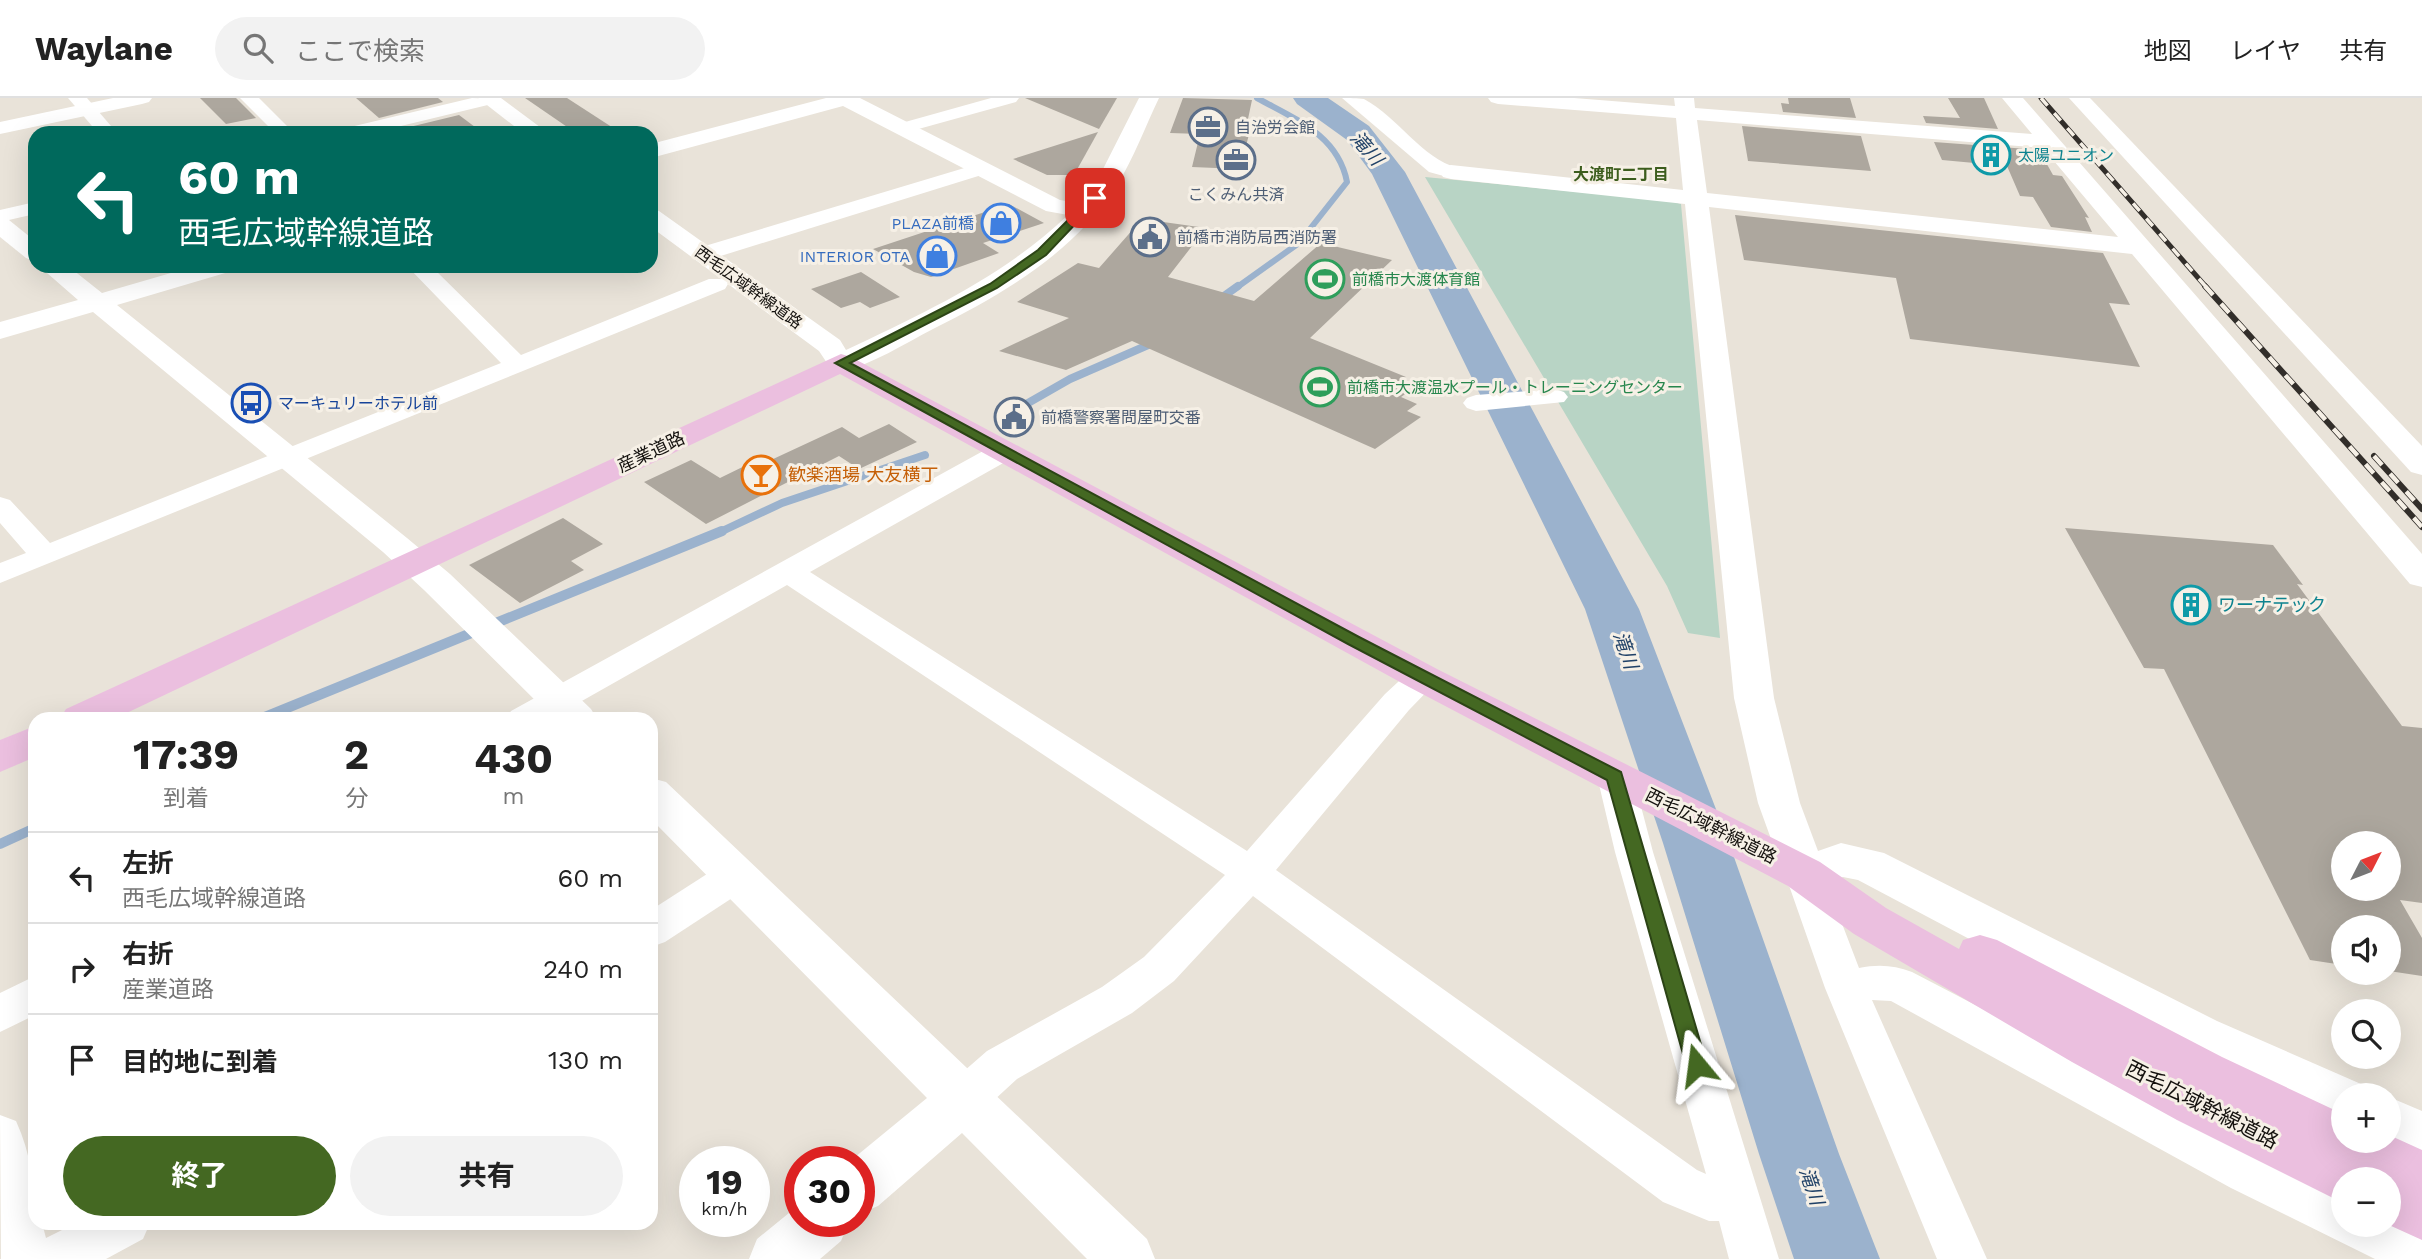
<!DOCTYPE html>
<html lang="ja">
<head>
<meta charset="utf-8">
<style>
  body { margin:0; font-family:"Work Sans","Noto Sans JP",sans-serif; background:#f2f2f2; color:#222; height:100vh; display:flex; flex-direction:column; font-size:26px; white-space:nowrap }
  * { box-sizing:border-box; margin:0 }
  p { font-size:23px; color:#767676 }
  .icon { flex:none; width:38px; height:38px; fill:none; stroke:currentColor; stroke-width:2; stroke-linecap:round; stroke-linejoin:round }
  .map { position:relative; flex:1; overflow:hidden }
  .sheet { position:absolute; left:28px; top:614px; width:630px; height:518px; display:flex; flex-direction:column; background:#fff; border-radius:21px; box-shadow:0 7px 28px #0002 }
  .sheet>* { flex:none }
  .hud { position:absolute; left:28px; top:28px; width:630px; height:147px; border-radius:21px; box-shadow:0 7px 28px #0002; background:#00695c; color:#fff; overflow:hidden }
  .needle { width:46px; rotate:48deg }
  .controls { position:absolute; left:2331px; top:733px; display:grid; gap:14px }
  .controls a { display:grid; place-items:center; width:70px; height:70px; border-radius:50%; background:#fff; box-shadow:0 7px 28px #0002; font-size:35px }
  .speed { position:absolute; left:679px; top:1048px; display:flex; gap:14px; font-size:35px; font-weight:700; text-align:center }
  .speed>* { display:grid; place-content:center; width:91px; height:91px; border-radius:50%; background:#fff; box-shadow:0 7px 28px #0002; line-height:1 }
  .speed small { font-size:18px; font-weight:400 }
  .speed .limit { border:10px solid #d22; background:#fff; color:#111 }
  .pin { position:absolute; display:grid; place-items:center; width:60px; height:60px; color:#fff; margin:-30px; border-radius:14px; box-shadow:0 4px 10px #0006 }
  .me { position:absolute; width:77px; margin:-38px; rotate:344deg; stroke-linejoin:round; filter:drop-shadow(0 0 5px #0008) }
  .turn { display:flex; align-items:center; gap:24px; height:147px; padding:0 35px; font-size:32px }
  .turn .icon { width:91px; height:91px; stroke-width:2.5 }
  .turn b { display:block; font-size:49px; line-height:60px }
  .eta { display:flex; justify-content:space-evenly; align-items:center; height:119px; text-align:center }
  .eta b { font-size:42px; font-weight:700; line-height:49px }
  .action { display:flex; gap:14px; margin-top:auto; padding:14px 35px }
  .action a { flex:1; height:80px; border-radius:42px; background:#446822; color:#fff; font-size:28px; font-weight:700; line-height:80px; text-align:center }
  .action a+a { background:#f2f2f2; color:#222 }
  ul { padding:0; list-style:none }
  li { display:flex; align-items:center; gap:21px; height:91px; padding:0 35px; border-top:2px solid #e0e0e0 }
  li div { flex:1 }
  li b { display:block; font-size:26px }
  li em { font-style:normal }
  header { display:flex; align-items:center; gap:42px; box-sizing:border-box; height:98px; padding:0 35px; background:#fff; border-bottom:2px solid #e0e0e0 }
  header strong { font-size:33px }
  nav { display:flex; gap:38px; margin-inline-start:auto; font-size:24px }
  .search { width:490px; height:63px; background:#f2f2f2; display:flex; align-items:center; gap:18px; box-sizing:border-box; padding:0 24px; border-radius:38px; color:#767676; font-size:26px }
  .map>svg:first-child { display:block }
  .green { fill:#b8d4c5 }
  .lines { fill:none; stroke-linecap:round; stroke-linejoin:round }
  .stream-far2 { stroke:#9bb2cd; stroke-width:6 }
  .stream-far1 { stroke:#9bb2cd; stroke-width:8 }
  .stream { stroke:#9bb2cd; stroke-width:10 }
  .river { fill:#9bb2cd; fill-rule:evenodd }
  .building { fill:#ada79e; fill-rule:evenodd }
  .street { fill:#fff; fill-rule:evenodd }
  .secondary { fill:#fff; fill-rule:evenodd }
  .primary { fill:#ebbfdf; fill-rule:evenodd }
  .rail-far1-casing { stroke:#322e2a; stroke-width:5 }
  .rail-casing { stroke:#322e2a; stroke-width:6 }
  .rail-far1 { stroke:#f6f0e6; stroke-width:3.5; stroke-dasharray:10; stroke-linecap:butt }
  .rail { stroke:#f6f0e6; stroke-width:4.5; stroke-dasharray:12; stroke-linecap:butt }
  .route { fill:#446822; stroke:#2c4416; stroke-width:2 }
  .labels { text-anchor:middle; stroke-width:6; stroke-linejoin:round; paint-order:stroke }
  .far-service-label { font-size:16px; fill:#4e5e75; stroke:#f6f0e6; text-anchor:start }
  .far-culture-label { font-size:16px; fill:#0d838f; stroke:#f6f0e6; text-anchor:start }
  .far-neighbourhood-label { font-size:16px; font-weight:bold; fill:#3c5d1d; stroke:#f6f0e6 }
  .far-shop-label { font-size:16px; fill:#366cbe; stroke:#f6f0e6; text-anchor:end }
  .far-leisure-label { font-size:16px; fill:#27864d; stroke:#f6f0e6; text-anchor:start }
  .far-street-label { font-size:16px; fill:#14110e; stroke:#f6f0e6 }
  .far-transit-label { font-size:16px; fill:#164399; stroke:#f6f0e6; text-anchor:start }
  .street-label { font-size:18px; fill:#14110e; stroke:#f6f0e6 }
  .food-label { font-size:18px; fill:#c56008; stroke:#f6f0e6; text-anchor:start }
  .culture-label { font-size:18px; fill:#0d838f; stroke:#f6f0e6; text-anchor:start }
  .water-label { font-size:19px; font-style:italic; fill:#214268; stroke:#f6f0e6 }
  .near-street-label { font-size:21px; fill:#14110e; stroke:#f6f0e6 }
</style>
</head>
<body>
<header>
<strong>Waylane</strong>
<div class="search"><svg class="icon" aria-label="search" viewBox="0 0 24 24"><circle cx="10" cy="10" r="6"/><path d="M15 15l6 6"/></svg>ここで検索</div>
<nav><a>地図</a><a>レイヤ</a><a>共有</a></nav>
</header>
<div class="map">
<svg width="2422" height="1161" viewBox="0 0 2422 1161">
  <rect width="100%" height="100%" fill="#e9e3d9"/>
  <polygon class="green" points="1425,79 1671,103 1681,106 1720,540 1688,535 1667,488"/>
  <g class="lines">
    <path class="stream-far2" d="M1236,190L1299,145L1347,84C1338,37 1295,21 1257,0"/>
    <g class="stream-far1">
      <polyline points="1217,203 1238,188"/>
      <polyline points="1009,316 1070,281 1155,244"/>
      <polyline points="718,435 782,405 925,357"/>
    </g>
    <g class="stream">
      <polyline points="260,621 722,433"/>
      <polyline points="0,746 35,730"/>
    </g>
    <polygon class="river" points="1293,0 1328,0 1369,28 1405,74 1639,511 1729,745 1839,1056 1880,1161 1794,1161 1759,1056 1663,745 1585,511 1372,76 1347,42 1297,6"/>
  </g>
  <g class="building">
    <polygon points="200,0 236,0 256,20 226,26"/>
    <polygon points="356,0 438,0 443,4 379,20"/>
    <polygon points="525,0 567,0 621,35 576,35"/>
    <polygon points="1025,0 1117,0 1099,31"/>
    <polygon points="1183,0 1252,2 1248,21 1253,21 1240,71 1192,69 1200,36 1170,35"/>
    <polygon points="1788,0 1850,0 1856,20 1783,14 1781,5 1789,6"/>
    <polygon points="1948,0 1984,0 1998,31 1926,25 1923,18 1960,20"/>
    <polygon points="459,17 483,35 396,35 393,33"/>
    <polygon points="1742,28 1861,38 1871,73 1748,63"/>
    <polygon points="1098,34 1074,77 1047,77 1013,61"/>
    <polygon points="1934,44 2039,52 2053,77 2062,78 2089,120 2085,119 2092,134 2051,129 2033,99 2020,98 2007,68 1942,62"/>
    <polygon points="1009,106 1044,125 983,145 999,155 931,179 914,174 873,151"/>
    <polygon points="1735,117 2103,155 2130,207 2109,205 2140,269 1910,241 1896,180 1744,162"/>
    <polygon points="1142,121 1206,130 1168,179 1254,203 1321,145 1392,162 1310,240 1406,279 1395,286 1411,292 1401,299 1417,306 1407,313 1421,319 1375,351 1132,243 1066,272 999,253 1069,220 1017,204 1078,165 1099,170"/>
    <polygon points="861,174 900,199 870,210 860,204 841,210 811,191"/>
    <polygon points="889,326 917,344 859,371 839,358 706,426 644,384 691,362 720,380 765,358 771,362 842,329 859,340"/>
    <polygon points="563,420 603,446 571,463 584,472 520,505 469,467"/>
    <path d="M2065,430L2273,447L2303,487L2297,486L2402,628L2422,630V805L2400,802L2422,840V878L2389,873V830H2343V867L2310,862L2164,571L2144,570ZM2343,746H2389V791H2343Z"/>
  </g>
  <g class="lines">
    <g class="street">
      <polygon points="68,0 87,0 117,35 98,35"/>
      <polygon points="240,0 259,0 294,35 275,35"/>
      <polygon points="472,0 499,1 496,5 372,35 340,35 342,31"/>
      <polygon points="991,0 1019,0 1016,4 904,35 895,30 898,26"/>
      <path d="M1342,0C1349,0 1358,0 1364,1C1398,19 1421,60 1458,70L1461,74L1451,80L1429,74Z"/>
      <polygon points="981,65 991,71 988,75 711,161 695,161 692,156 695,151"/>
      <polygon points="35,104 35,116 0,124 0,112"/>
      <polygon points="407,168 431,168 521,257 709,181 725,181 728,186 725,191 0,485 0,465 26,455 0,425 0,399 10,402 50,445 501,265"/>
      <polygon points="1555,291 1564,294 1568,299 1564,304 1476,313 1467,310 1463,305 1467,300 1476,297"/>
      <polygon points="1004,345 1014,347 1018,353 1014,359 810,474 1247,753 1385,596 1411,572 1423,569 1435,572 1440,580 1409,612 1276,772 1697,1072 1706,1076 1615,754 1597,678 1602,669 1615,665 1628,669 1633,678 1653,754 1779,1161 1729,1161 1719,1123 1709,1123 1663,1104 1253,798 1174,883 1132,915 1017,981 980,1015 964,1021 948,1015 942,1001 948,987 987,953 1102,889 1144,859 1225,777 787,487 550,621 506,621 511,613 994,347"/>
      <path d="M1804,761L1818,765L1823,776L1859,870C1878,866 1894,867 1912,874L2265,1058L2343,1096V1127H2389V1118L2422,1134V1161H2375L2231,1090L1891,903L1872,902L1987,1161H1937L1825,890L1785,776L1790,765Z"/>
      <polygon points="735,763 749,767 754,778 749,789 665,844 651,849 651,812 721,767"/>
      <polygon points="35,878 35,917 0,934 0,895"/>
      <path d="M0,1017L16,1023C31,1055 35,1090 35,1125H42L46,1140L76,1125H150L143,1141L106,1161H1Z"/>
    </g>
    <g class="secondary">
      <polygon points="113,0 152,0 149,4 142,6 0,36 0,24"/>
      <polygon points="478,0 501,0 548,35 523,35"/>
      <path d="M826,0H860L1060,102L1079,105L1100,77L1139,0H1159C1145,29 1134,60 1117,87C1074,155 1003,196 933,231C904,246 873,266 841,274L831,271L819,253L651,129V111L659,113L840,242L846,252C926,214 1004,178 1068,117L1046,113L843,8L651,60V46Z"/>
      <path d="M1488,0H1574L1675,8L1674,0H1694L1695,10L2032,36L2002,0H2023L2422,456V489L2410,486L2132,156L1709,109L1774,600L1800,705L1818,753L1841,745L1884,755L2217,923L2361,986L2367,998H2343V1025L2181,953L1858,782L1843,779L1804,793L1788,788L1758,705L1734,600L1685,106L1451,81L1443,79L1440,74L1443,69L1451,67L1683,92L1676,20L1498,6L1491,4ZM1697,22L2043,50L2118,139L1707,95Z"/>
      <polygon points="2069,0 2090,0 2422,348 2422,377 2411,374"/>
      <polygon points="0,120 9,122 35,143 35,163 26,160 0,139"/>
      <polygon points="39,168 68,168 102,195 195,168 236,168 232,173 117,207 407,440 450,476 591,611 597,621 554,621 424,492 383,454 93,214 0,241 0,224 78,202"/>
      <polygon points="651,680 666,684 1147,1141 1155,1161 1087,1161 962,1035 878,1108 859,1116 859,1064 849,1064 927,1000 651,721"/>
      <polygon points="2389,999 2422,1013 2422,1062 2377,1043 2389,1043"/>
      <polygon points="800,1106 800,1124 849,1124 841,1143 820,1161 749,1161 757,1141"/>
    </g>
    <g class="primary">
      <polygon points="841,256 851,259 1437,571 1820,764 1886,810 1959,851 1963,842 1980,837 1997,842 2222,959 2343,1016 2343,1043 2389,1043 2389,1037 2422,1052 2422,1142 2389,1127 2389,1082 2343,1082 2343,1105 2177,1022 2072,964 1854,836 1788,788 1409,589 840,276 114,621 60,621 66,611"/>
      <polygon points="35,628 35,659 0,674 0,642"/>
    </g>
    <defs>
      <polyline id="rail-far1" points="2041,0 2207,190"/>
      <g id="rail">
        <polyline points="2205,188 2422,429"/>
        <polyline points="2374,358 2422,411"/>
      </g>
    </defs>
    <use href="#rail-far1" class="rail-far1-casing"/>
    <use href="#rail" class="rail-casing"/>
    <use href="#rail-far1" class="rail-far1"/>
    <use href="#rail" class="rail"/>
  </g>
  <polygon class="route" points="1092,98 1100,100 1046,157 997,190 850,265 1359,539 1621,674 1707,967 1704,974 1697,977 1689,974 1686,967 1607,682 1348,546 835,265 990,186 1038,152"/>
  <defs>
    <symbol id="office-ring" viewBox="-11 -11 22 22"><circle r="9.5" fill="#f6f0e6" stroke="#5c6f8a" stroke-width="1.5"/><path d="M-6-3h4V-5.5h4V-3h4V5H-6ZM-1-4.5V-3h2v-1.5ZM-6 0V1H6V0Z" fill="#5c6f8a"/></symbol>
    <symbol id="building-ring" viewBox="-11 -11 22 22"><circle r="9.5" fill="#f6f0e6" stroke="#0f9aa8" stroke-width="1.5"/><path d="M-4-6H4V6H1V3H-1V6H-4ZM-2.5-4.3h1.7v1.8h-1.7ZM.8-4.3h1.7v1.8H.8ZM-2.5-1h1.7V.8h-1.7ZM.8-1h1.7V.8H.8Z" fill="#0f9aa8"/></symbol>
    <symbol id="shop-ring" viewBox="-11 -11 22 22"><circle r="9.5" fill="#f6f0e6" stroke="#3f7fe0" stroke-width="1.5"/><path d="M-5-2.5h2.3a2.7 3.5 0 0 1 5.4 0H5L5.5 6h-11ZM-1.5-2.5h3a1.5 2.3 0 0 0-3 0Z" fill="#3f7fe0"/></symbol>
    <symbol id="civic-ring" viewBox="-11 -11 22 22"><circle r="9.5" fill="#f6f0e6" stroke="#5c6f8a" stroke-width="1.5"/><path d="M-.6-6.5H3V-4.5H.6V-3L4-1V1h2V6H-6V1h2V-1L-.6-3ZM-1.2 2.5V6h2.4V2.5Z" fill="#5c6f8a"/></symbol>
    <symbol id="stadium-ring" viewBox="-11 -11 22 22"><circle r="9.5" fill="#f6f0e6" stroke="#2e9e5b" stroke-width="1.5"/><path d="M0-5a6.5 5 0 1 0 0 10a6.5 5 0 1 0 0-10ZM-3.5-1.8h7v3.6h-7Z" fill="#2e9e5b"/></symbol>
    <symbol id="bus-ring" viewBox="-11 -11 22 22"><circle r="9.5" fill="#f6f0e6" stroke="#1a4fb4" stroke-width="1.5"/><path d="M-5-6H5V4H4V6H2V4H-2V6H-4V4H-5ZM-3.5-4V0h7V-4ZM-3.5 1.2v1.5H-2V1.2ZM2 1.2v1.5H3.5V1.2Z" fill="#1a4fb4"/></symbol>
    <symbol id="bar-ring" viewBox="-11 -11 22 22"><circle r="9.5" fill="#f6f0e6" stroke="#e8710a" stroke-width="1.5"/><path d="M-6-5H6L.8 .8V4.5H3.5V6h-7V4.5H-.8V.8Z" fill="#e8710a"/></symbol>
  </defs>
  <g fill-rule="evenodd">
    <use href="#office-ring" x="1186" y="7" width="44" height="44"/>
    <use href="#building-ring" x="1969" y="35" width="44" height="44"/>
    <use href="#office-ring" x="1214" y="40" width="44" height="44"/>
    <use href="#shop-ring" x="979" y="103" width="44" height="44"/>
    <use href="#civic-ring" x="1128" y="117" width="44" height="44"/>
    <use href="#shop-ring" x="915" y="136" width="44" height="44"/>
    <use href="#stadium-ring" x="1303" y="159" width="44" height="44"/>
    <use href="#stadium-ring" x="1298" y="267" width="44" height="44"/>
    <use href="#bus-ring" x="229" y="283" width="44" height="44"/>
    <use href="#civic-ring" x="992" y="297" width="44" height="44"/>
    <use href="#bar-ring" x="739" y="355" width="44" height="44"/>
    <use href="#building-ring" x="2169" y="485" width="44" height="44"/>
  </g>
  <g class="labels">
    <g class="far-service-label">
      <text x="1235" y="35">自治労会館</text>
      <text x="1236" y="102" text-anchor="middle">こくみん共済</text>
      <text x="1177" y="145">前橋市消防局西消防署</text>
      <text x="1041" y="325">前橋警察署問屋町交番</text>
    </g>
    <g class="far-culture-label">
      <text x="2018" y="63">太陽ユニオン</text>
    </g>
    <g class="far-neighbourhood-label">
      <text x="1621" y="82">大渡町二丁目</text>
    </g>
    <g class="far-shop-label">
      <text x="974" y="131">PLAZA前橋</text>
      <text x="910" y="164">INTERIOR OTA</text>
    </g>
    <g class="far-leisure-label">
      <text x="1352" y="187">前橋市大渡体育館</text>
      <text x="1347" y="295">前橋市大渡温水プール・トレーニングセンター</text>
    </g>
    <g class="far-street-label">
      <text transform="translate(749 189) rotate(36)" y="6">西毛広域幹線道路</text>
    </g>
    <g class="far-transit-label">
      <text x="278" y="311">マーキュリーホテル前</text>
    </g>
    <g class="street-label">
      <text transform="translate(651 354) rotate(-25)" y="6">産業道路</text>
      <text transform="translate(1711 728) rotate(27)" y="6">西毛広域幹線道路</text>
    </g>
    <g class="food-label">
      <text x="788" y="383">歓楽酒場 大友横丁</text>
    </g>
    <g class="culture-label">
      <text x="2218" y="513">ワーナテック</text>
    </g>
    <g class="water-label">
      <text transform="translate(1367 50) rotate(49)" y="7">滝川</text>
      <text transform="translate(1626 552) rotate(71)" y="7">滝川</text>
      <text transform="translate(1812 1088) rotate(71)" y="7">滝川</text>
    </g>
    <g class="near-street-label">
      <text transform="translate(2202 1007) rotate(27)" y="7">西毛広域幹線道路</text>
    </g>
  </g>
</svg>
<div class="controls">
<a><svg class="needle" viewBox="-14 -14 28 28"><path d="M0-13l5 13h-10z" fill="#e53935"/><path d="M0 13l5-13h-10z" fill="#767676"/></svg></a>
<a><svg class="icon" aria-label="sound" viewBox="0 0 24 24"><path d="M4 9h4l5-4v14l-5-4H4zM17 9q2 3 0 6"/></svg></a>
<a><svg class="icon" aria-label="search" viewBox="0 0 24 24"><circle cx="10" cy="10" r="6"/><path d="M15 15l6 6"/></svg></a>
<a>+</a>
<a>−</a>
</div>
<div class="speed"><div>19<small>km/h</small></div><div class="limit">30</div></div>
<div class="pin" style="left:1095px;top:100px;background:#d93025"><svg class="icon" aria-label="arrive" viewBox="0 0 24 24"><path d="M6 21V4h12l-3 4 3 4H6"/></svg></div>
<svg class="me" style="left:1697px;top:967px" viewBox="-20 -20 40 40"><path d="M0-17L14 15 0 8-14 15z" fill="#446822" stroke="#fff" stroke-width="4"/></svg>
<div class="hud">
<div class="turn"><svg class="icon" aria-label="left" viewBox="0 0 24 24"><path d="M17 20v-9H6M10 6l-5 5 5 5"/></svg><div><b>60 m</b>西毛広域幹線道路</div></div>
</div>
<section class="sheet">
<div class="eta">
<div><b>17:39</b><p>到着</p></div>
<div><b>2</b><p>分</p></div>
<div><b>430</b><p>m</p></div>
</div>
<ul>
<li><svg class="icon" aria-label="left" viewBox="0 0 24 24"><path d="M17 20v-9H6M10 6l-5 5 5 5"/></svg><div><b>左折</b><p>西毛広域幹線道路</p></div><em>60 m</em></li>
<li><svg class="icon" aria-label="right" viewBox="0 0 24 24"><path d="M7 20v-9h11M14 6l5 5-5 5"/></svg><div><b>右折</b><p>産業道路</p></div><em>240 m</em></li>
<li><svg class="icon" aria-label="arrive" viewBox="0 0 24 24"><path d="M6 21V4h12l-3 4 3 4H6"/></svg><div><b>目的地に到着</b></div><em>130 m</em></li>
</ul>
<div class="action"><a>終了</a><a>共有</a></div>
</section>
</div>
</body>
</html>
